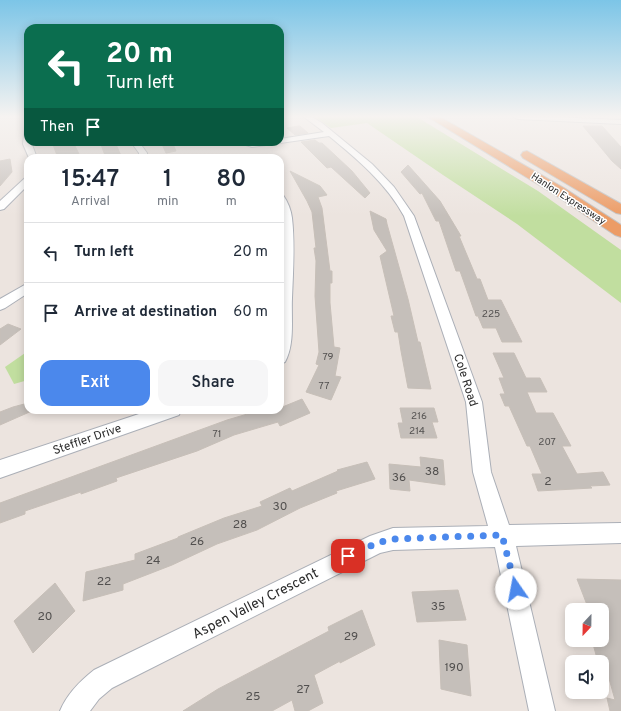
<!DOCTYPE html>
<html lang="en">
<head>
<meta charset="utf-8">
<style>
  body { margin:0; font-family:Overpass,sans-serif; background:#f6f6f7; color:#1f2937; height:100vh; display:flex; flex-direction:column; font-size:15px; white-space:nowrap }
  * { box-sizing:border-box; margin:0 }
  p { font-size:13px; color:#747a83 }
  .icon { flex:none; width:22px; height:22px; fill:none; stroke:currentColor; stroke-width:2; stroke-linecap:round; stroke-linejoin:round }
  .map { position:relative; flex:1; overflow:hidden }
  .panel { position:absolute; left:24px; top:154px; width:260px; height:260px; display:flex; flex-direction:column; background:#fff; border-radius:12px; box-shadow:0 2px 10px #0003 }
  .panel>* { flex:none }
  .guide { position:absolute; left:24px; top:24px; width:260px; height:122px; border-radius:12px; box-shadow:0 2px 10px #0003; background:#0b6e4f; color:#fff; overflow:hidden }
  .needle { width:26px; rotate:202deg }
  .fabs { position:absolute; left:565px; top:603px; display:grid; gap:8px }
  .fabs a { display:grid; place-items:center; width:44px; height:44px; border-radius:8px; background:#fff; box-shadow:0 2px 10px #0003; font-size:20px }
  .pin { position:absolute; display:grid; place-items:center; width:34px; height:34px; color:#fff; margin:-17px; border-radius:8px; box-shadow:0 2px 6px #0006 }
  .me { position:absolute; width:44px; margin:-22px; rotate:348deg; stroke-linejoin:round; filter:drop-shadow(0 0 3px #0008) }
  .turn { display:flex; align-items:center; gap:14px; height:84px; padding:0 16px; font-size:18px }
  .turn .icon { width:52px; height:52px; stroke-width:2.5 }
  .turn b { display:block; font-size:28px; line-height:34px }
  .then { display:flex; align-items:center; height:38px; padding:0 16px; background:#0003; gap:8px; font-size:15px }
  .eta { display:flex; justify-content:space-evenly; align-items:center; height:68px; text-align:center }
  .eta b { font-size:24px; font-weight:600; line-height:28px }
  .button { display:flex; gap:8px; margin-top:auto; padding:8px 16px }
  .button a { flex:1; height:46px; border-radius:12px; background:#4b88ec; color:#fff; font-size:16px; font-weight:600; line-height:46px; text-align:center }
  .button a+a { background:#f6f6f7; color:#1f2937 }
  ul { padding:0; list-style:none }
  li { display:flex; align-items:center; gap:12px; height:60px; padding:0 16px; border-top:1px solid #e0e1e3 }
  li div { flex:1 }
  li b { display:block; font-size:15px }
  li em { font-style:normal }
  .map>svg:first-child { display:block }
  .green { fill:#c1de9f }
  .building { fill:#c5bfba; stroke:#c7bfb8 }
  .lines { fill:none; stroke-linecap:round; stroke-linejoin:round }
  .minor-casing { stroke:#abafb7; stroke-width:2 }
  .trunk-casing { stroke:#c4c4c4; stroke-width:2 }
  .minor { fill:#fff; fill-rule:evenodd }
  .trunk { fill:#ec9c66; fill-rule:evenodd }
  .route { stroke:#4b88ec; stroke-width:7; stroke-dasharray:0 12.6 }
  .labels { text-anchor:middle; stroke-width:3; stroke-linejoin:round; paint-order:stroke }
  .far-street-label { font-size:10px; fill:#2b2b2b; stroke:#fff }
  .number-label { font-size:10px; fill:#52504f }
  .street-label { font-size:12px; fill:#2b2b2b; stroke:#fff }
  .near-number-label { font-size:12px; fill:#52504f }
  .near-street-label { font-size:14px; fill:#2b2b2b; stroke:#fff }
</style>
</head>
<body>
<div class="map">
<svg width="621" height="711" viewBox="0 0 621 711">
  <rect width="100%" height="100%" fill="#ece4df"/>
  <g class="green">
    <polygon points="315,117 417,117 538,191 621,250 621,303 517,224 443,175 367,123 331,128"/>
    <polygon points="28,351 28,380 14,384 5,367"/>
  </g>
  <g class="building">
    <polygon points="298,126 300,126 308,133 295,135 287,128"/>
    <polygon points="583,126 602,126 621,147 621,169 612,161"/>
    <polygon points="315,140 319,143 322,143 352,171 370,193 365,198 331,167 327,168 301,142"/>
    <polygon points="52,142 62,142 63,144 73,142 81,158 58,158"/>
    <polygon points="100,142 115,142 122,158 106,158"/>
    <polygon points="161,142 172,142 176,151 166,153"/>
    <polygon points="10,159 12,172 0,186 0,161"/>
    <polygon points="408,165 440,201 461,236 459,236 477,279 480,279 488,300 501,300 522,342 502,342 496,328 483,328 478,316 476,316 460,271 456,271 439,221 436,221 422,193 420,194 401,172"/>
    <polygon points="290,171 320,186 327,195 318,197 322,208 330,271 332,271 332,283 330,283 330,303 334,347 340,348 335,376 341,377 331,400 306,392 319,365 316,364 319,352 315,296 316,261 314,248 316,248 312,212 307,201"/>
    <polygon points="370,211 386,219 387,224 408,299 418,342 420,342 431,389 408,388 401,351 398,332 395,332 391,316 394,316 380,256 387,251 374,230"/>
    <polygon points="8,324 21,329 0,345 0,329"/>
    <polygon points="493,353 514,353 526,378 540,378 547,392 527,392 536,413 553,413 571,446 562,446 577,474 603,472 610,485 590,486 592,488 538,491 532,474 542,474 530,446 527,446 509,406 505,406 500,394 505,394 499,378 504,378"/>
    <polygon points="302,399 310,413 280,426 278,422 234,435 197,451 116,478 117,481 81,494 81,492 25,511 25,514 0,523 0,503 227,420 261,410 264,410 266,414 276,410 280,410 280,408"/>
    <polygon points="28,403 28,410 34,410 0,425 0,412 13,407"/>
    <polygon points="400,408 434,408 438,422 432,422 437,438 401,438 398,423 403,423"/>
    <polygon points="420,457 443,460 445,485 409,480 410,491 390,489 389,464 421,467"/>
    <polygon points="367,462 375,479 336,491 337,493 300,508 257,530 217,544 172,565 123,584 123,590 83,601 86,572 135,560 135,554 178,538 178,537 224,518 262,506 260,502 290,488 292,491 338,471 337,470"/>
    <polygon points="577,579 621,580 621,711 610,711 607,698 615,700 605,664 598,662 593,644 602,646 602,610 589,610"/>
    <polygon points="55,583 75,611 33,653 14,621"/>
    <polygon points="458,590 466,620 417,622 412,592"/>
    <polygon points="362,610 375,645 340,663 340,661 314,675 323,703 308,711 295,711 292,700 272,711 183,711 218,689 329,631 328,627"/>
    <polygon points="439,640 467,645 471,696 441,689"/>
  </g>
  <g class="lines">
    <defs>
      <g id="minor">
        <path d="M304,117H312L322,123L372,164L394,187L414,216L482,402L491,472L509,525L621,523V543L516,546L555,711H529L495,547L393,550L380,553L112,688L99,699L90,711H60C67,694 80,681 94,670L370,536L393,528L488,526L473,472L466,402L404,216C386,183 357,159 329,136L252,147L237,142H280V139L324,132Z"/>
        <polygon points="514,117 554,117 621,120 621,124 518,119"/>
        <polygon points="25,125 28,125 28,142 31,142 37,158 29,158 23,144"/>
        <polygon points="131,142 139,142 147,153 147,158 139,158 139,153"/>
        <polygon points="28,177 28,185 4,209 0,210 0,201 25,178"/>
        <path d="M280,194L283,195C288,202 291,210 292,218C295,244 293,272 292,298C291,318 295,344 285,362L280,364L282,217L280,210Z"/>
        <polygon points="28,283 28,293 5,308 0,310 0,299"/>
        <polygon points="151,410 181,410 179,415 0,478 0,460"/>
      </g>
      <g id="trunk">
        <polygon points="428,117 440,117 564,188 621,225 621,237 615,235 554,194"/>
        <polygon points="527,151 621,204 621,214 616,213 523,158 521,155 523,152"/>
      </g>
    </defs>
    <use href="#minor" class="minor-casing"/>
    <use href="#trunk" class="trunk-casing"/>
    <use href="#minor" class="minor"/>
    <use href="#trunk" class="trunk"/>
  </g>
  <linearGradient id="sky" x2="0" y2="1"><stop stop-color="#7cc5e7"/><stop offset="0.54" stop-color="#f6f3f1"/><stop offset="1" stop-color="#f6f3f1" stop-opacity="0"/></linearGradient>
  <rect width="621" height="216" fill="url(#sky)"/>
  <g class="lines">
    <polyline class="route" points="348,556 377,543 393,539 502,535 516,589"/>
  </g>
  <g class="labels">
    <g class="far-street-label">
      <text transform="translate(569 198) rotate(33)" y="4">Hanlon Expressway</text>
    </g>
    <g class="number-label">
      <text x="491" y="317">225</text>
      <text x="328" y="360">79</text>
      <text x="324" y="389">77</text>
      <text x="419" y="419">216</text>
      <text x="417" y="434">214</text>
      <text x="217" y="437">71</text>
      <text x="547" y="445">207</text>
    </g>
    <g class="street-label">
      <text transform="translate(466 380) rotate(72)" y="4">Cole Road</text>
      <text transform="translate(87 439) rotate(-19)" y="4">Steffler Drive</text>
    </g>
    <g class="near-number-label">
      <text x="432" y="475">38</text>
      <text x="399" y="481">36</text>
      <text x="548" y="485">2</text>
      <text x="280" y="510">30</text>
      <text x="240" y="528">28</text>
      <text x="197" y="545">26</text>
      <text x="153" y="564">24</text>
      <text x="104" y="585">22</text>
      <text x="438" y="610">35</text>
      <text x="45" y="620">20</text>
      <text x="351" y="640">29</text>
      <text x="454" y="671">190</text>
      <text x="303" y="693">27</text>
      <text x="253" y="700">25</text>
    </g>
    <g class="near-street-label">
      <text transform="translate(255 603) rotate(-27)" y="5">Aspen Valley Crescent</text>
    </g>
  </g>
</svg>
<div class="fabs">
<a><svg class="needle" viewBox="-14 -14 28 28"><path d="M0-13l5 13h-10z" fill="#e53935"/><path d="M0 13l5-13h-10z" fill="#747a83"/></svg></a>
<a><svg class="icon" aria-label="sound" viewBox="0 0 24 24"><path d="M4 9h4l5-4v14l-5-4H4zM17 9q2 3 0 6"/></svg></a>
</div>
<div class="pin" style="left:348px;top:556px;background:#d93025"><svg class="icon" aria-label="arrive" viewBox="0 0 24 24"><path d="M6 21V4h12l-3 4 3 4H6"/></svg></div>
<svg class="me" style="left:516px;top:589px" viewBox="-20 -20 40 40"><circle r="19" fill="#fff"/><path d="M0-13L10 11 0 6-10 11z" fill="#4b88ec"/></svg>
<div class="guide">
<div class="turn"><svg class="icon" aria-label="left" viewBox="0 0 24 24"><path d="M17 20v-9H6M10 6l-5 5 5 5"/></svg><div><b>20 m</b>Turn left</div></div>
<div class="then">Then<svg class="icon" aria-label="arrive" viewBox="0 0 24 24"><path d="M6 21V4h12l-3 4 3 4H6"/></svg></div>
</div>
<section class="panel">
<div class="eta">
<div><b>15:47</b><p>Arrival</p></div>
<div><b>1</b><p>min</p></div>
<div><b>80</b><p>m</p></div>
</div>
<ul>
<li><svg class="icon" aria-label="left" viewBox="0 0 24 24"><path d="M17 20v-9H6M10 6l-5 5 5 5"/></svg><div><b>Turn left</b></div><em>20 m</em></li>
<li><svg class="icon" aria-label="arrive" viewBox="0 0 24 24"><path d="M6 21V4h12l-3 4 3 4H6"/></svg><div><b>Arrive at destination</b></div><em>60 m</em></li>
</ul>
<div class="button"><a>Exit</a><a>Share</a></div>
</section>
</div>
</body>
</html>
